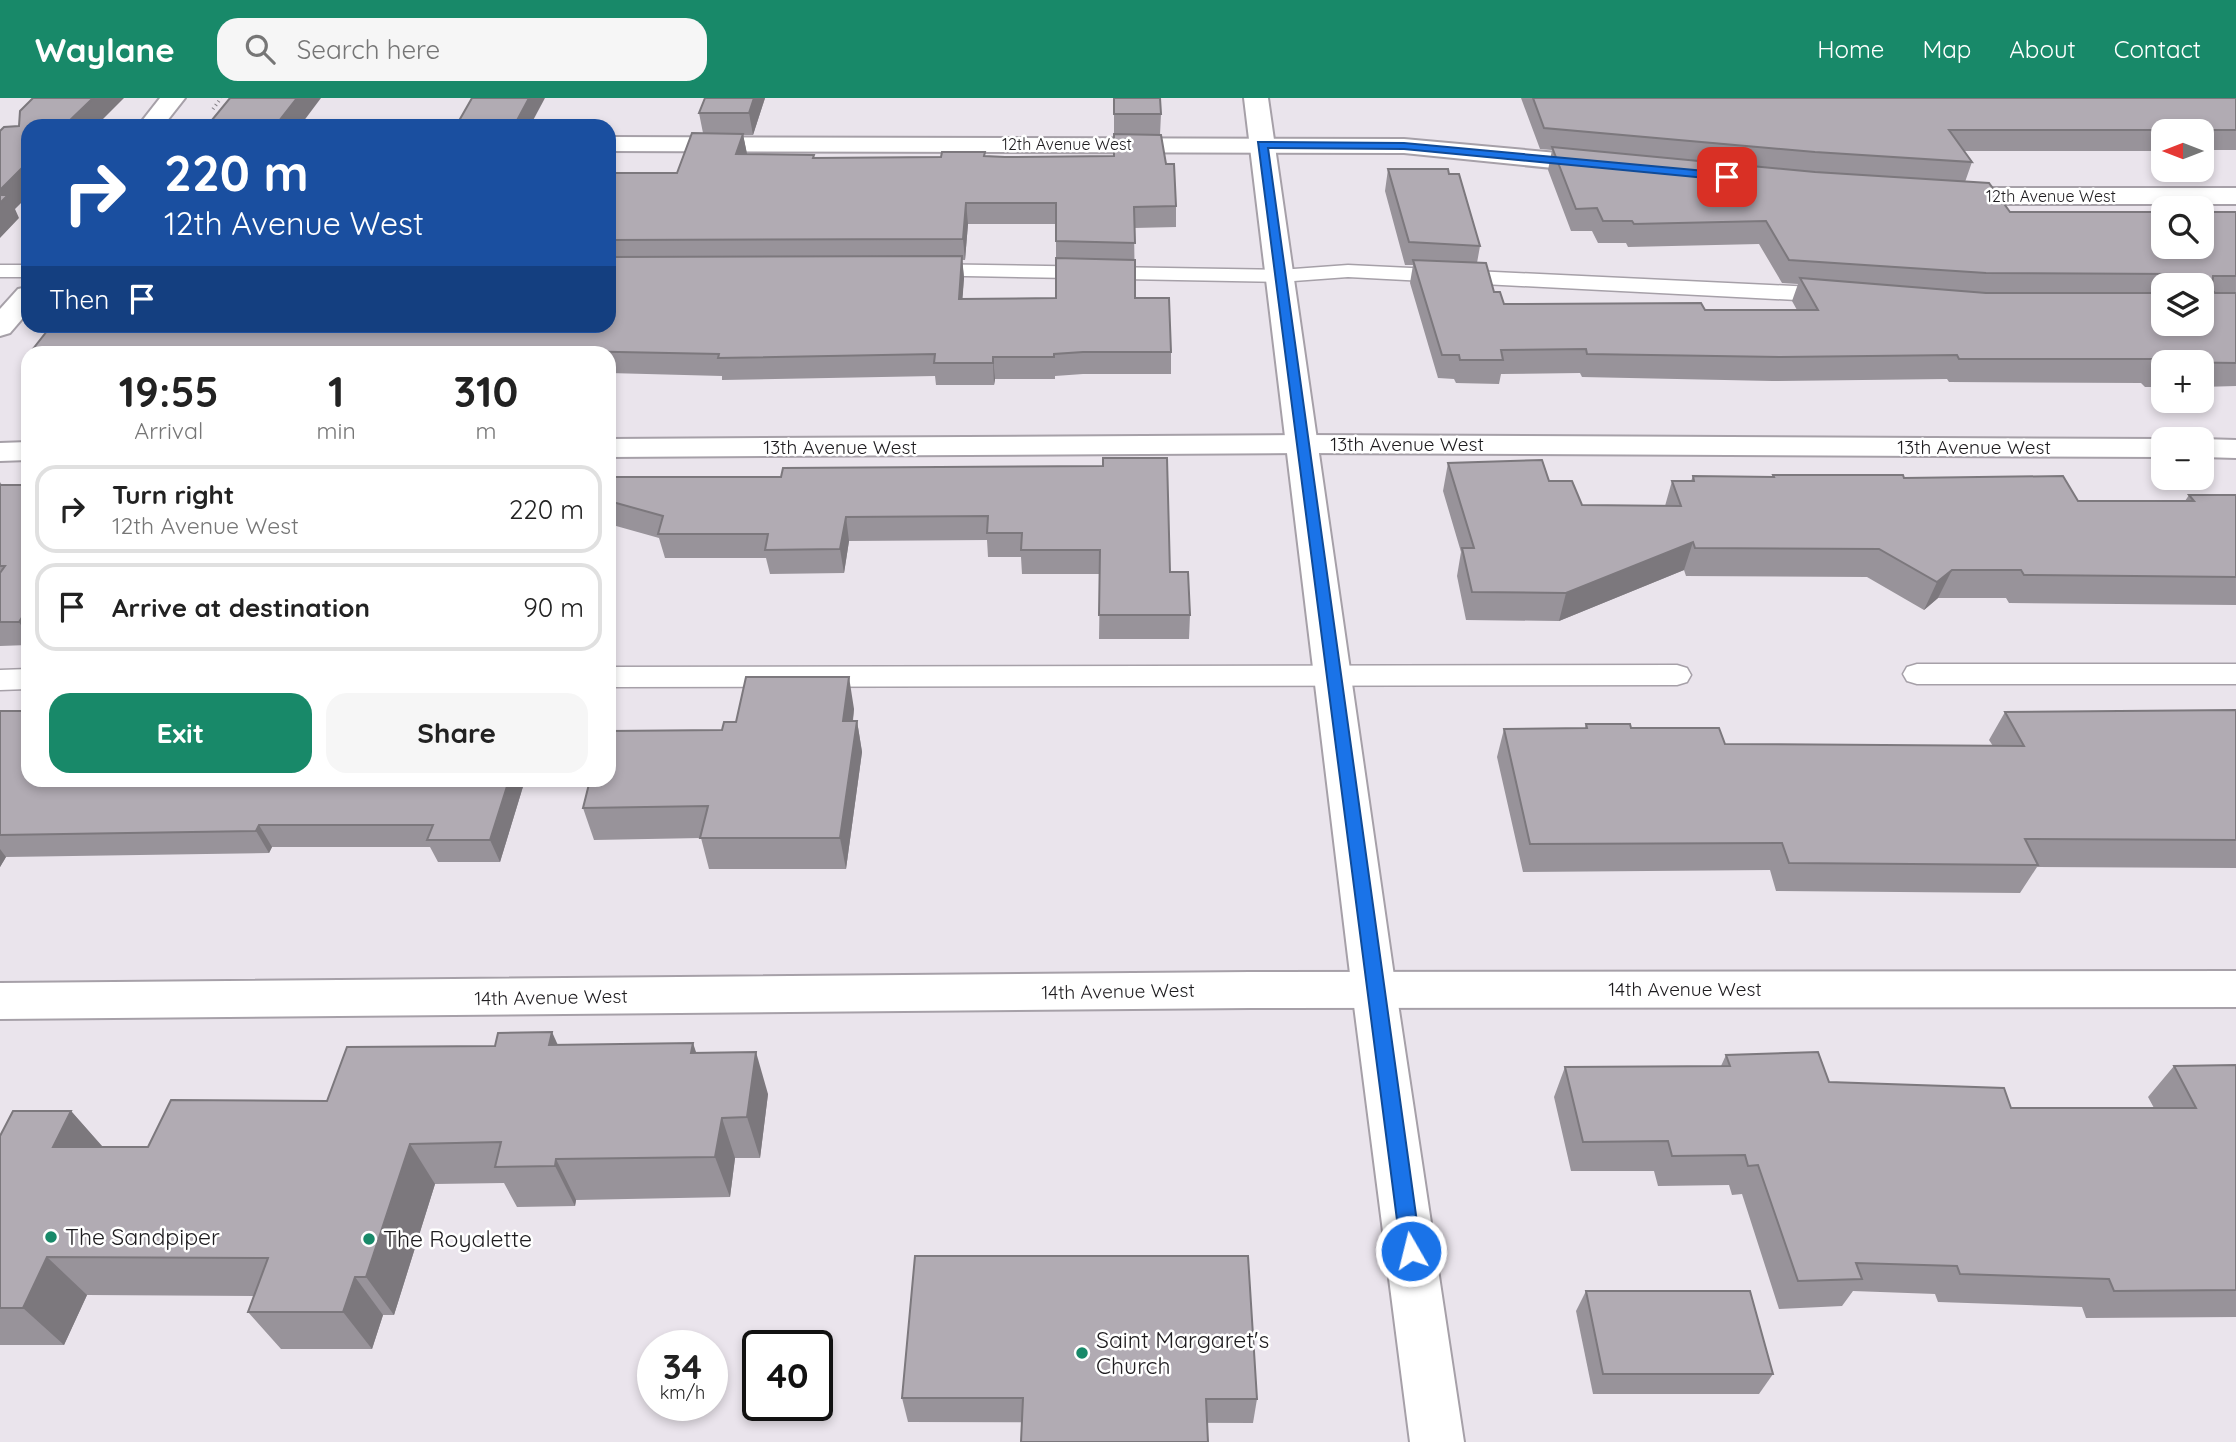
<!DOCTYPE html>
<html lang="en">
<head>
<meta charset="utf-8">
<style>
  body { margin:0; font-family:Quicksand,sans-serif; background:#f6f6f6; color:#222; height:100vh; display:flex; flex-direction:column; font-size:26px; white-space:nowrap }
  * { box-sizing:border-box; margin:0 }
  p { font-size:23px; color:#767676 }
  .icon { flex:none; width:38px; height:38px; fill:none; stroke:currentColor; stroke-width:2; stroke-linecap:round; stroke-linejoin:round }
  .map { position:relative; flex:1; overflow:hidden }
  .panel { position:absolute; left:21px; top:248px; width:595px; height:441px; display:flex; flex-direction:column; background:#fff; border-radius:21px; box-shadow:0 4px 10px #0003 }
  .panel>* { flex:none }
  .hud { position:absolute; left:21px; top:21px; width:595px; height:214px; border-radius:21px; box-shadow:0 4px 10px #0003; background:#1a4fa0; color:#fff; overflow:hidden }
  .needle { width:46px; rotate:270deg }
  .fabs { position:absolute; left:2151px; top:21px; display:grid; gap:14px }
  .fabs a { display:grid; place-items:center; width:63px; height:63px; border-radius:14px; background:#fff; box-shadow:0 4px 10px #0003; font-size:35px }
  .speed { position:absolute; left:637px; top:1232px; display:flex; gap:14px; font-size:35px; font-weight:700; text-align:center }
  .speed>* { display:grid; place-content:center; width:91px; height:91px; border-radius:50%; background:#fff; box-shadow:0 4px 10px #0003; line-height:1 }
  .speed small { font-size:18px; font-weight:400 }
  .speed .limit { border:4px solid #111; border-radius:10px; background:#fff; color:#111 }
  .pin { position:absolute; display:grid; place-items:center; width:60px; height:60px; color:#fff; margin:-30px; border-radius:14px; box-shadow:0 4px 10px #0006 }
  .me { position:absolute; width:77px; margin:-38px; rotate:352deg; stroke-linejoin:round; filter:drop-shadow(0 0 5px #0008) }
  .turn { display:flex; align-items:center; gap:24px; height:147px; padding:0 28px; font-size:32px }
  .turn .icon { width:91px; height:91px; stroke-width:2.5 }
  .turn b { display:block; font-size:49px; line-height:60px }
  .then { display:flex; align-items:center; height:66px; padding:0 28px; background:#0003; gap:14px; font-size:26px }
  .eta { display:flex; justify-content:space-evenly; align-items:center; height:119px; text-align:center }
  .eta b { font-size:42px; font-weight:700; line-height:49px }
  .primary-button { display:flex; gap:14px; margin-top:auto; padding:14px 28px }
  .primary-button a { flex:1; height:80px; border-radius:21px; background:#188969; color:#fff; font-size:28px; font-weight:700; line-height:80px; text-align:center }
  .primary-button a+a { background:#f6f6f6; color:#222 }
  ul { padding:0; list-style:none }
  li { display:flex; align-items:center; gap:21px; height:88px; margin:0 14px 10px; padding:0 14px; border:4px solid #e0e0e0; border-radius:21px }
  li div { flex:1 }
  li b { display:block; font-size:26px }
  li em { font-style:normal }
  header { display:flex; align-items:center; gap:42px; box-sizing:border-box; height:98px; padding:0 35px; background:#188969; color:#fff }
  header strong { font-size:33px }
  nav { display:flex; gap:38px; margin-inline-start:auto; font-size:24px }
  .search { width:490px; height:63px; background:#f6f6f6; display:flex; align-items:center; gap:18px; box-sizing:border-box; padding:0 24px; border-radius:21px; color:#767676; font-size:26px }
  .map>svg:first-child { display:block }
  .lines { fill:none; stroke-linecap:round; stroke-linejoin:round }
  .lane-casing { stroke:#a6a0a8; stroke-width:3 }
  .street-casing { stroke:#a6a0a8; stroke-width:4 }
  .secondary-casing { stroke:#a6a0a8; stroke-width:4 }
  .path { stroke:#837f85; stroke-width:3.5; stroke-dasharray:1 3.5; stroke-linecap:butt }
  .lane { fill:#fff; fill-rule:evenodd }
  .street { fill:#fff; fill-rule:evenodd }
  .secondary { fill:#fff; fill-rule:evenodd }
  .wall { fill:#98939a; fill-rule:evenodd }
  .shaded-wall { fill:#7c787d }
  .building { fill:#b1abb3; stroke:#7c787d; stroke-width:2 }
  .route { fill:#1a73e8; stroke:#114b97; stroke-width:2 }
  .poi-dot { fill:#188969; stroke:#fff; stroke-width:2.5 }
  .labels { text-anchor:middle; stroke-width:5; stroke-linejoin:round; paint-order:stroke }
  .far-street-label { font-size:16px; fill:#1d1b1e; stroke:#fff }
  .street-label { font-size:19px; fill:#1d1b1e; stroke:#fff }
  .near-poi-label { font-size:23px; fill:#1d1b1e; stroke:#fff; text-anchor:start }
</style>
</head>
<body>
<header>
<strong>Waylane</strong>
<div class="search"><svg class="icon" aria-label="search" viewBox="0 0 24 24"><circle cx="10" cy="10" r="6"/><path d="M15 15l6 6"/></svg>Search here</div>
<nav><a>Home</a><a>Map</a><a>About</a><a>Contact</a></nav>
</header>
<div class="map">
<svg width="2236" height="1344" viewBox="0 0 2236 1344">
  <rect width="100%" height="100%" fill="#eae4ec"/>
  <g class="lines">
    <defs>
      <g id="lane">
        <polygon points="922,166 1280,172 1348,167 1834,190 1842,192 1845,197 1842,202 1834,204 1348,179 1280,184 914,177 911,172 914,167"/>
        <rect x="0" y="167" width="28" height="12"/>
        <polygon points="1917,566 2236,566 2236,586 1917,586 1907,583 1903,576 1907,569"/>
        <polygon points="1677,567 1687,570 1691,577 1687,584 1677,587 609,589 609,569"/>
        <polygon points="28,571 28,591 0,592 0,572"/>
      </g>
      <g id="street">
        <polygon points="160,0 185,0 163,28 138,28"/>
        <polygon points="609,39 1404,41 1602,59 1611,62 1615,67 1611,72 1602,75 1404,55 609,53"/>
        <polygon points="1948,87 1993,90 2236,90 2236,106 1993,106 1939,100 1935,95 1939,90"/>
        <polygon points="28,189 28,214 10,235 0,238 0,211 18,191"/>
        <polygon points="1302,337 2163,341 2166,341 2163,341 2163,359 1302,355 609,359 609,341"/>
        <polygon points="2199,341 2202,341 2236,342 2236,360 2202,359 2202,341"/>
        <polygon points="28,344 28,362 0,363 0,345"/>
        <polygon points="2236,873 2236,909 1250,910 0,921 0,885 1250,874"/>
      </g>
      <polygon id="secondary" points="1244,0 1268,0 1396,892 1464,1344 1410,1344 1352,892"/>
    </defs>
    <use href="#lane" class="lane-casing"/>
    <use href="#street" class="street-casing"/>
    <use href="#secondary" class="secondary-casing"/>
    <polyline class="path" points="213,11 221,0"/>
    <use href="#lane" class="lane"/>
    <use href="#street" class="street"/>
    <use href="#secondary" class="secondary"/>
  </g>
  <g class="wall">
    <path d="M765,0L753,37H743L747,56L814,60L985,58H1114V0L1161,16L1160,37L1176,108V129L1134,130L1135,200L1171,254V276H1083L1055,278V281H995L994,287H936L935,278L722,282V278L609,275V256H29L609,228V75H677L703,35L699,15ZM968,126H1056V200L962,201L964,180L962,162H965Z"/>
    <path d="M1521,0H2236V52H2202V33H2163V53H1964L1972,64L1965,84L2010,114H2236V288L2202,289V264H2163V289H2145L2141,285L1949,284L1947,281L1772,283L1582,279L1580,275L1501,276L1499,286L1456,285L1454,281L1438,280L1410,185L1413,167H1405L1385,93L1388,71L1449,76L1480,148L1477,165L1494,194L1504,206L1705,212H1797L1792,203L1798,186L1782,185L1759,146L1628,149L1626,145H1598L1592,133H1571L1548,72L1552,52L1540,51ZM2163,187H2202L2163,226Z"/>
    <polygon points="1448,365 1549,383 1582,407 1665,408 1672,383 1691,383 1693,378 1772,379 1773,377 1904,380 2078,403 2185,403 2189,397 2236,397 2236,507 2009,505 2006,500 1938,500 1924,512 1867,479 1686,478 1684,472 1559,523 1466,522 1457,478 1461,454 1443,393"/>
    <polygon points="1103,368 1170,474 1190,517 1189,541 1099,541 1100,476 1022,476 1021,459 988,459 987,442 849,443 844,475 770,476 766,460 665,460 659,440 609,426 609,379 781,379"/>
    <polygon points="0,384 2,387 28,387 28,547 0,548"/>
    <polygon points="854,611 853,623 857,623 862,654 846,771 709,771 701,740 594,742 583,710 736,624"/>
    <polygon points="2236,612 2236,770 2037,769 2020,795 1776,793 1770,772 1523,774 1497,659 1504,631 1585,630 1586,626 1631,630 1725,646 1993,648 1989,642 2005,614"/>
    <polygon points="0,613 28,682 525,682 500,764 438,764 430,749 272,749 269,755 6,759 0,769"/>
    <polygon points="558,947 696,955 768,996 760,1060 735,1060 730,1099 576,1102 575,1108 517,1109 504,1085 435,1086 394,1217 383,1217 372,1251 281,1251 248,1214 254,1198 87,1197 64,1247 0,1247 0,1038 71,1013 103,1049 148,1049 327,1003"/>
    <polygon points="1726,957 1829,984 2011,1010 2154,1010 2148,999 2174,968 2236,967 2236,1219 2086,1220 2082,1209 1938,1204 1935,1196 1853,1193 1842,1208 1779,1211 1742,1096 1732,1097 1729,1087 1658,1088 1654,1073 1571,1073 1554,999 1565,969 1721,968"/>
    <polygon points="1586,1193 1773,1276 1759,1296 1593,1296 1576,1213"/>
    <polygon points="902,1300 1257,1301 1253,1325 908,1324"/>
  </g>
  <g class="shaded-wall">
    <polygon points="93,0 124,0 96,28 64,28"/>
    <polygon points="297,0 321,0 300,28 275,28"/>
    <polygon points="529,0 545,0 530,28 514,28"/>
    <polygon points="754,0 765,0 753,37 749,15"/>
    <polygon points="743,36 747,56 736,56"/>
    <polygon points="28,64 28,98 15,111 19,120 0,140 0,92"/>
    <polygon points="966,105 968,126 965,162 963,141"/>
    <polygon points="962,158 964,180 961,222 959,201"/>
    <polygon points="993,259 995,281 994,287 993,265"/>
    <polygon points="846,419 849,443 844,475 840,451"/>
    <polygon points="1693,444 1684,472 1559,523 1566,495"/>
    <polygon points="1952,472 1938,500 1924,512 1937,484"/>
    <polygon points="28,510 28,538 19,524"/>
    <polygon points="849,579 854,611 849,654 843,623"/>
    <polygon points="857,623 862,654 846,771 840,740"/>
    <polygon points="509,682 525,682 500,764 490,742"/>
    <polygon points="259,727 272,749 269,755 256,733"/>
    <polygon points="0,751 6,759 0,769"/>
    <polygon points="552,934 571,976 549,947"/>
    <polygon points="693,945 707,987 691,955"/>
    <polygon points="756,954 768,996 760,1060 747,1019"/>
    <polygon points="71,1013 107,1054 53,1049"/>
    <polygon points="722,1020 735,1060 730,1099 715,1059"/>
    <polygon points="410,1046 435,1086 394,1217 366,1179"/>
    <polygon points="556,1061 576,1102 575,1108 555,1068"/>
    <polygon points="47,1159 87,1197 64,1247 23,1210"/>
    <polygon points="355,1179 383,1217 372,1251 343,1214"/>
  </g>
  <g class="building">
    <polygon points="33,0 93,0 64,28 28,28 28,64 0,92 0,33 4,29 19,28 20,13"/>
    <polygon points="230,0 297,0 275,28 207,28"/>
    <polygon points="472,0 529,0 514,28 456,28"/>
    <polygon points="705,0 754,0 749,15 699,15"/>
    <polygon points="1114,0 1160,0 1161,16 1114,16"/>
    <polygon points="1533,0 2236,0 2236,32 1949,32 1972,64 1815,54 1544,30"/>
    <polygon points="692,35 743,36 736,56 814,57 813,60 941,59 942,54 985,54 984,58 1005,59 1114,58 1114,36 1161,37 1166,66 1174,66 1176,108 1134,109 1135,145 1056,143 1056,105 966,105 963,141 609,142 609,75 677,75"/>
    <polygon points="1552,49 1815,74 1989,85 2010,114 2163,114 2163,149 2202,149 2202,114 2236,114 2236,178 2213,178 2212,192 2215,195 2236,195 2236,265 2163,264 2163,265 2157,265 2154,261 1959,261 1957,257 1780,259 1587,256 1586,251 1501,252 1503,262 1460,262 1459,257 1442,257 1413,162 1486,165 1494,194 1500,194 1504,206 1701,205 1705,212 1818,212 1800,180 1986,195 2163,195 2163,226 2202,226 2202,187 2178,187 2178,179 2175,176 1986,175 1789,162 1766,123 1634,126 1632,123 1603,123 1597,110 1576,111"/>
    <polygon points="1388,71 1448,71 1449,76 1459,76 1480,148 1409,144"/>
    <polygon points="0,97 8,97 0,105"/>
    <polygon points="962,158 959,201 1056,200 1056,160 1135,162 1135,200 1169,200 1171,254 1083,254 1054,256 1054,259 993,259 993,265 934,265 935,256 718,260 719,256 568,253 567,255 544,256 511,256 512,253 377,254 376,256 29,256 51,228 609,228 609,159"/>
    <polygon points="1103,360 1167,360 1170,474 1188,474 1190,517 1099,517 1100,452 1021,452 1022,435 987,435 988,418 846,419 840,451 765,452 768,436 658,436 663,418 609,403 609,379 781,379 783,370 1103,368"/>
    <polygon points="1542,362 1549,383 1572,383 1582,407 1681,408 1672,383 1694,383 1693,378 1774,379 1773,377 1903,377 1904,380 2063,378 2078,403 2194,403 2189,397 2236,397 2236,479 2024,477 2021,472 1952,472 1937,484 1879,451 1695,450 1693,444 1566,495 1472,494 1462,450 1474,450 1448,365"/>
    <polygon points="0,387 28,387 28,510 19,524 0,524 0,475 5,468 0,468"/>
    <polygon points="746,579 849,579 843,623 857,623 840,740 700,740 708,708 583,710 590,682 609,682 609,633 722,632 724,624 736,624"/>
    <polygon points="2236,612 2236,742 2025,741 2038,767 1789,765 1782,745 1530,746 1504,631 1587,630 1586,626 1630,626 1631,630 1719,630 1725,646 2024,648 2005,614"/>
    <polygon points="0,613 28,613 28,682 509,682 490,742 427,742 433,727 259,727 256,733 0,737"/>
    <polygon points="552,934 549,947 693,945 691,955 756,954 747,1019 722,1020 715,1059 556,1061 555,1068 495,1069 501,1044 410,1046 366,1179 355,1179 343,1214 248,1214 268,1160 47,1159 23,1210 0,1210 0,1038 13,1013 71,1013 53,1049 148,1049 171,1002 327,1003 347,949 495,948 498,935"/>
    <polygon points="1818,954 1829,984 2004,990 2011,1010 2196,1010 2174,968 2236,967 2236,1192 2114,1193 2109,1181 1960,1176 1957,1168 1856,1165 1862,1181 1798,1183 1758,1067 1748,1068 1745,1057 1672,1058 1668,1043 1583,1044 1565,969 1730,968 1726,957"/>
    <polygon points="915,1158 1248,1158 1257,1301 1206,1301 1208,1344 1021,1344 1023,1300 902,1300"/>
    <polygon points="1586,1193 1750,1193 1773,1276 1603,1276"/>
  </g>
  <polygon class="route" points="1258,44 1404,45 1727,75 1733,79 1727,82 1404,51 1268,50 1421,1153 1418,1160 1411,1163 1404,1160 1401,1153"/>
  <g class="poi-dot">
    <circle cx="51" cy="1139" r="7"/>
    <circle cx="369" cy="1141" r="7"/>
    <circle cx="1082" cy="1255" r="7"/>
  </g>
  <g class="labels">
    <g class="far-street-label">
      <text x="1067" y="52">12th Avenue West</text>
      <text x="2051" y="104">12th Avenue West</text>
    </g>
    <g class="street-label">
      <text x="1407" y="353">13th Avenue West</text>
      <text x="840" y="356">13th Avenue West</text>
      <text x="1974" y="356">13th Avenue West</text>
      <text x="1685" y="898">14th Avenue West</text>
      <text transform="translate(1118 893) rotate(-1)" y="7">14th Avenue West</text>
      <text transform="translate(551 899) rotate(-1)" y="7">14th Avenue West</text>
    </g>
    <g class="near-poi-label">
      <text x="65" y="1147">The Sandpiper</text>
      <text x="383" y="1149">The Royalette</text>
      <text x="1096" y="1250">Saint Margaret's<tspan x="1096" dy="26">Church</tspan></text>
    </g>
  </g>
</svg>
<div class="fabs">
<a><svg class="needle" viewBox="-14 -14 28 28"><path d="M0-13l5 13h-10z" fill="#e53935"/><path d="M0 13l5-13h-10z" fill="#767676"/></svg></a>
<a><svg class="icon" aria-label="search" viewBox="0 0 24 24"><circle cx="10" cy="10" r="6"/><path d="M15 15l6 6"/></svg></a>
<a><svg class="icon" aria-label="layers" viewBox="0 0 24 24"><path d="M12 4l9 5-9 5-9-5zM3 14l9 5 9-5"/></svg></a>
<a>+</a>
<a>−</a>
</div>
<div class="speed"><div>34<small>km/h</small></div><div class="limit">40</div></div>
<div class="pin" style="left:1727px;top:79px;background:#d93025"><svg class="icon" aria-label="arrive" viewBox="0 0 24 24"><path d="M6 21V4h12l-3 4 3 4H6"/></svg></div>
<svg class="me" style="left:1411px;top:1153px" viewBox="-20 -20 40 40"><circle r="17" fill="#1a73e8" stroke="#fff" stroke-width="3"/><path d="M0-11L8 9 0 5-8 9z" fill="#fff"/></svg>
<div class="hud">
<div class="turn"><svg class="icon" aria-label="right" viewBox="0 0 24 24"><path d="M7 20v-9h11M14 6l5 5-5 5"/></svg><div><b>220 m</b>12th Avenue West</div></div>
<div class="then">Then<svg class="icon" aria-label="arrive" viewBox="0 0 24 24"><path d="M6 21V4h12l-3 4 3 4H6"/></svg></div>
</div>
<section class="panel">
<div class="eta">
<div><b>19:55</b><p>Arrival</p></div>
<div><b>1</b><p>min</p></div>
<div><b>310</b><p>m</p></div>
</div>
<ul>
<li><svg class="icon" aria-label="right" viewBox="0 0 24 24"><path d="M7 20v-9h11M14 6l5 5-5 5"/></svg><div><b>Turn right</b><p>12th Avenue West</p></div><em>220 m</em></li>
<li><svg class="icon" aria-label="arrive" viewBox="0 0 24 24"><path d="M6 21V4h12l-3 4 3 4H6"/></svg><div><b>Arrive at destination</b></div><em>90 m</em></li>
</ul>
<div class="primary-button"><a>Exit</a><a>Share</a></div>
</section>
</div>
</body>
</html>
